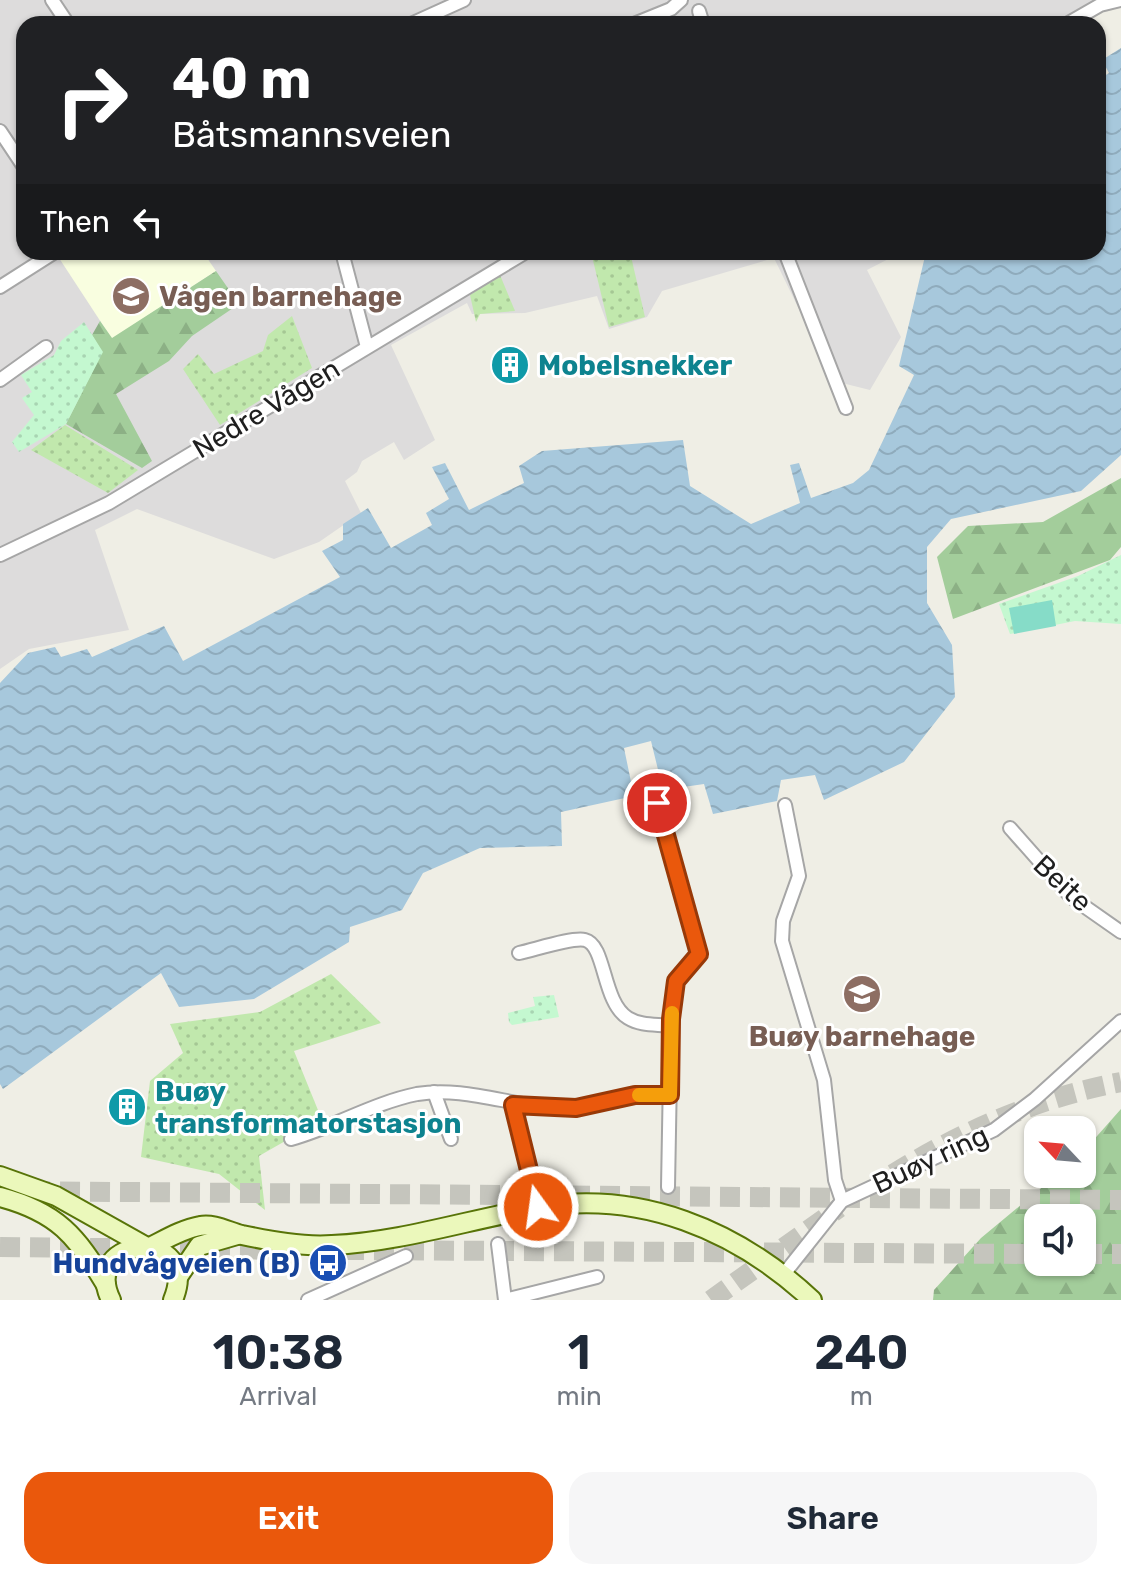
<!DOCTYPE html>
<html lang="en">
<head>
<meta charset="utf-8">
<style>
  body { margin:0; font-family:Rubik,sans-serif; background:#f6f6f7; color:#1f2937; height:100vh; display:flex; flex-direction:column; font-size:30px; white-space:nowrap }
  * { box-sizing:border-box; margin:0 }
  p { font-size:26px; color:#747a83 }
  .icon { flex:none; width:44px; height:44px; fill:none; stroke:currentColor; stroke-width:2; stroke-linecap:round; stroke-linejoin:round }
  .map { position:relative; height:1300px; overflow:hidden }
  .sheet { display:flex; flex-direction:column; background:#fff; flex:1 }
  .sheet>* { flex:none }
  .banner { position:absolute; left:16px; top:16px; width:1090px; height:244px; border-radius:24px; box-shadow:0 2px 6px #0004; background:#202124; color:#fff; overflow:hidden }
  .needle { width:52px; rotate:296deg }
  .tools { position:absolute; left:1024px; top:1116px; display:grid; gap:16px }
  .tools a { display:grid; place-items:center; width:72px; height:72px; border-radius:16px; background:#fff; box-shadow:0 2px 6px #0004; font-size:40px }
  .pin { position:absolute; display:grid; place-items:center; width:68px; height:68px; color:#fff; margin:-34px; border:4px solid #fff; border-radius:50%; box-shadow:0 2px 8px #0007 }
  .me { position:absolute; width:88px; margin:-44px; rotate:346deg; stroke-linejoin:round; filter:drop-shadow(0 0 6px #0008) }
  .turn { display:flex; align-items:center; gap:28px; height:168px; padding:0 24px; font-size:36px }
  .turn .icon { width:104px; height:104px; stroke-width:2.5 }
  .turn b { display:block; font-size:56px; line-height:68px }
  .then { display:flex; align-items:center; height:76px; padding:0 24px; background:#0003; gap:16px; font-size:30px }
  .eta { display:flex; justify-content:space-evenly; align-items:center; height:136px; text-align:center }
  .eta b { font-size:48px; font-weight:600; line-height:56px }
  .cta { display:flex; gap:16px; margin-top:auto; padding:16px 24px }
  .cta a { flex:1; height:92px; border-radius:24px; background:#ea580c; color:#fff; font-size:32px; font-weight:600; line-height:92px; text-align:center }
  .cta a+a { background:#f6f6f7; color:#1f2937 }
  .map>svg:first-child { display:block }
  .residential { fill:#dddcdc }
  .education { fill:#f9fee0 }
  .grass { fill:url(#grass-dots) }
  .forest { fill:url(#forest-firs); fill-rule:evenodd }
  .park { fill:url(#park-dots) }
  .pitch { fill:#86dcc8 }
  .water { fill:url(#water-waves) }
  .lines { fill:none; stroke-linecap:round; stroke-linejoin:round }
  .trunk-tunnel { stroke:#c5c5bd; stroke-width:20; stroke-dasharray:20 10; stroke-linecap:butt }
  .minor-casing { stroke:#a6a6a6; stroke-width:16 }
  .secondary-casing { stroke:#587408; stroke-width:22 }
  .minor { stroke:#fff; stroke-width:12 }
  .secondary { stroke:#ebf8bb; stroke-width:18 }
  .route-casing { stroke:#983908; stroke-width:20 }
  .route { stroke:#ea580c; stroke-width:14 }
  .slow { stroke:#f59e0b; stroke-width:14 }
  .labels { text-anchor:middle; stroke-width:6; stroke-linejoin:round; paint-order:stroke }
  .education-label { font-size:28px; font-weight:bold; fill:#785e54; stroke:#fff; text-anchor:start }
  .culture-label { font-size:28px; font-weight:bold; fill:#0d838f; stroke:#fff; text-anchor:start }
  .street-label { font-size:28px; fill:#1f1f1f; stroke:#fff }
  .transit-label { font-size:28px; font-weight:bold; fill:#164399; stroke:#fff; text-anchor:end }
</style>
</head>
<body>
<div class="map">
<svg width="1121" height="1300" viewBox="0 0 1121 1300">
  <defs>
    <pattern id="grass-dots" width="8" height="8" patternUnits="userSpaceOnUse" patternTransform="scale(2)"><rect width="8" height="8" fill="#c1e8ad"/><path d="M2 2h.1M6 6h.1" fill="none" stroke="#a5c794" stroke-width="1.8" stroke-linecap="round"/></pattern>
    <pattern id="forest-firs" width="22" height="20" patternUnits="userSpaceOnUse" patternTransform="scale(2)"><rect width="22" height="20" fill="#a3cd9b"/><path d="M5 1l3.5 6h-7zM16 11l3.5 6h-7z" fill="#8cb085"/></pattern>
    <pattern id="park-dots" width="8" height="8" patternUnits="userSpaceOnUse" patternTransform="scale(2)"><rect width="8" height="8" fill="#c4f8d0"/><path d="M2 2h.1M6 6h.1" fill="none" stroke="#a8d4b2" stroke-width="1.8" stroke-linecap="round"/></pattern>
    <pattern id="water-waves" width="16" height="10" patternUnits="userSpaceOnUse" patternTransform="scale(2)"><rect width="16" height="10" fill="#a7c8dc"/><path d="M0 5q4-4 8 0t8 0" fill="none" stroke="#8fabbc"/></pattern>
  </defs>
  <rect width="100%" height="100%" fill="#efeee5"/>
  <polygon class="residential" points="0,0 1097,0 1054,24 24,24 24,252 902,252 867,270 901,337 870,390 834,381 774,258 662,291 647,317 609,329 597,296 525,313 472,314 467,303 391,345 435,440 404,460 394,442 362,461 357,472 345,481 361,513 319,542 274,559 137,509 95,530 129,630 29,649 0,669"/>
  <polygon class="education" points="68,252 203,252 216,271 112,339 59,258"/>
  <g class="grass">
    <polygon points="591,252 630,252 645,317 609,327"/>
    <polygon points="500,275 515,311 480,314 476,322 470,295"/>
    <polygon points="292,316 312,368 220,425 183,369 198,354 214,374 263,351 268,335"/>
    <polygon points="65,425 138,470 108,493 31,450"/>
    <polygon points="331,974 381,1023 294,1051 322,1120 259,1156 265,1210 219,1174 141,1157 150,1081 183,1053 170,1024 260,1012"/>
  </g>
  <g class="forest">
    <polygon points="216,271 239,304 192,336 169,361 116,394 152,461 142,468 66,424 102,352 92,335 100,321 112,338"/>
    <polygon points="1121,478 1121,547 1110,560 953,619 937,557 968,526 1043,522"/>
    <path d="M1121,1109V1300H933L934,1290L981,1238L1058,1174H1082V1153ZM1082,1218V1262H1038V1218Z"/>
  </g>
  <g class="park">
    <polygon points="84,322 103,352 66,424 19,452 12,442 34,415 22,398 32,392 21,375 54,355 61,341"/>
    <polygon points="1121,555 1121,624 1075,621 1010,634 999,604 1078,576"/>
    <polygon points="554,995 559,1017 512,1025 509,1022 508,1013 535,1006 533,997"/>
  </g>
  <polygon class="pitch" points="1052,600 1056,626 1014,634 1009,608"/>
  <polygon class="water" points="1121,48 1121,455 1081,491 951,519 927,547 927,603 952,645 955,697 904,762 824,800 815,775 781,780 777,801 713,814 704,784 663,790 651,741 624,748 634,796 561,812 562,846 480,848 423,873 402,910 350,927 349,942 254,999 179,1007 161,973 3,1089 0,1084 0,683 28,653 55,647 61,657 87,649 92,657 164,626 183,661 340,577 322,551 343,540 343,524 368,508 391,548 432,525 426,513 449,499 432,467 445,463 469,510 524,483 519,466 542,451 683,440 690,486 751,524 800,503 790,465 799,463 811,498 853,483 869,470 914,375 899,366 926,252 1098,252 1098,80 1109,73 1102,60"/>
  <g class="lines">
    <g class="trunk-tunnel">
      <path d="M893,1174C964,1130 1038,1098 1121,1082"/>
      <polyline points="0,1191 1121,1200"/>
      <polyline points="0,1247 296,1250"/>
      <polyline points="344,1250 1038,1254"/>
      <polyline points="1082,1254 1121,1254"/>
      <polyline points="711,1300 839,1208"/>
    </g>
    <defs>
      <g id="minor">
        <polyline points="52,0 68,24"/>
        <polyline points="699,11 703,24"/>
        <polyline points="411,24 464,0"/>
        <polyline points="634,24 671,9 681,0"/>
        <polyline points="1067,24 1100,5 1120,0"/>
        <polyline points="0,131 24,167"/>
        <polyline points="342,252 367,347"/>
        <polyline points="785,252 846,408"/>
        <polyline points="0,287 55,252"/>
        <polyline points="0,380 46,347"/>
        <polyline points="0,555 109,503 526,252"/>
        <polyline points="657,803 699,954 676,981 671,1019 668,1187"/>
        <polyline points="785,805 799,876 783,921 782,941 824,1080 835,1180 842,1201"/>
        <polyline points="1010,828 1071,897 1121,932"/>
        <path d="M519,953C534,950 572,937 585,940C606,945 602,1002 628,1018C641,1026 656,1024 671,1026"/>
        <polyline points="434,1092 451,1139"/>
        <polyline points="513,1105 538,1207"/>
        <path d="M291,1139C334,1127 373,1103 417,1094C463,1086 511,1106 556,1108C596,1110 628,1092 670,1095"/>
        <polyline points="498,1244 505,1300"/>
        <polyline points="784,1274 842,1201 994,1130 1035,1099 1121,1021"/>
        <polyline points="308,1300 406,1256"/>
        <polyline points="505,1300 597,1277"/>
      </g>
      <g id="secondary">
        <polyline points="0,1176 56,1196 145,1246"/>
        <path d="M0,1197C57,1212 77,1236 106,1285"/>
        <path d="M150,1247C166,1239 183,1229 200,1226C214,1223 229,1232 242,1235C271,1241 302,1247 332,1245C401,1242 467,1220 535,1208C639,1189 737,1230 812,1300"/>
        <polyline points="178,1277 199,1246 237,1235"/>
        <path d="M111,1300C79,1234 203,1227 173,1300"/>
      </g>
    </defs>
    <use href="#minor" class="minor-casing"/>
    <use href="#secondary" class="secondary-casing"/>
    <use href="#minor" class="minor"/>
    <use href="#secondary" class="secondary"/>
  </g>
  <g class="lines">
    <defs>
      <polyline id="route" points="538,1207 513,1105 576,1108 635,1095 670,1095 671,1019 676,981 699,954 657,803"/>
    </defs>
    <use href="#route" class="route-casing"/>
    <use href="#route" class="route"/>
    <polyline class="slow" points="639,1095 670,1095 672,1013"/>
  </g>
  <defs>
    <symbol id="school-disc" viewBox="-11 -11 22 22"><circle r="9.5" fill="#8d6e63" stroke="#fff"/><path d="M0-5L7-2L0 1L-7-2ZM-4 1L0 2.5L4 1V4Q0 6-4 4Z" fill="#fff"/></symbol>
    <symbol id="building-disc" viewBox="-11 -11 22 22"><circle r="9.5" fill="#0f9aa8" stroke="#fff"/><path d="M-4-6H4V6H1V3H-1V6H-4ZM-2.5-4.3h1.7v1.8h-1.7ZM.8-4.3h1.7v1.8H.8ZM-2.5-1h1.7V.8h-1.7ZM.8-1h1.7V.8H.8Z" fill="#fff"/></symbol>
    <symbol id="bus-disc" viewBox="-11 -11 22 22"><circle r="9.5" fill="#1a4fb4" stroke="#fff"/><path d="M-5-6H5V4H4V6H2V4H-2V6H-4V4H-5ZM-3.5-4V0h7V-4ZM-3.5 1.2v1.5H-2V1.2ZM2 1.2v1.5H3.5V1.2Z" fill="#fff"/></symbol>
  </defs>
  <g fill-rule="evenodd">
    <use href="#school-disc" x="109" y="274" width="44" height="44"/>
    <use href="#building-disc" x="488" y="343" width="44" height="44"/>
    <use href="#school-disc" x="840" y="972" width="44" height="44"/>
    <use href="#building-disc" x="105" y="1085" width="44" height="44"/>
    <use href="#bus-disc" x="306" y="1241" width="44" height="44"/>
  </g>
  <g class="labels">
    <g class="education-label">
      <text x="159" y="306">Vågen barnehage</text>
      <text x="862" y="1046" text-anchor="middle">Buøy barnehage</text>
    </g>
    <g class="culture-label">
      <text x="538" y="375">Mobelsnekker</text>
      <text x="155" y="1101">Buøy<tspan x="155" dy="32">transformatorstasjon</tspan></text>
    </g>
    <g class="street-label">
      <text transform="translate(266 408) rotate(-31)" y="10">Nedre Vågen</text>
      <text transform="translate(1063 883) rotate(43)" y="10">Beite</text>
      <text transform="translate(930 1159) rotate(-25)" y="10">Buøy ring</text>
    </g>
    <g class="transit-label">
      <text x="300" y="1273">Hundvågveien (B)</text>
    </g>
  </g>
</svg>
<div class="tools">
<a><svg class="needle" viewBox="-14 -14 28 28"><path d="M0-13l5 13h-10z" fill="#e53935"/><path d="M0 13l5-13h-10z" fill="#747a83"/></svg></a>
<a><svg class="icon" aria-label="sound" viewBox="0 0 24 24"><path d="M4 9h4l5-4v14l-5-4H4zM17 9q2 3 0 6"/></svg></a>
</div>
<div class="pin" style="left:657px;top:803px;background:#d93025"><svg class="icon" aria-label="arrive" viewBox="0 0 24 24"><path d="M6 21V4h12l-3 4 3 4H6"/></svg></div>
<svg class="me" style="left:538px;top:1207px" viewBox="-20 -20 40 40"><circle r="17" fill="#ea580c" stroke="#fff" stroke-width="3"/><path d="M0-11L8 9 0 5-8 9z" fill="#fff"/></svg>
<div class="banner">
<div class="turn"><svg class="icon" aria-label="right" viewBox="0 0 24 24"><path d="M7 20v-9h11M14 6l5 5-5 5"/></svg><div><b>40 m</b>Båtsmannsveien</div></div>
<div class="then">Then<svg class="icon" aria-label="left" viewBox="0 0 24 24"><path d="M17 20v-9H6M10 6l-5 5 5 5"/></svg></div>
</div>
</div>
<section class="sheet">
<div class="eta">
<div><b>10:38</b><p>Arrival</p></div>
<div><b>1</b><p>min</p></div>
<div><b>240</b><p>m</p></div>
</div>
<div class="cta"><a>Exit</a><a>Share</a></div>
</section>
</body>
</html>
